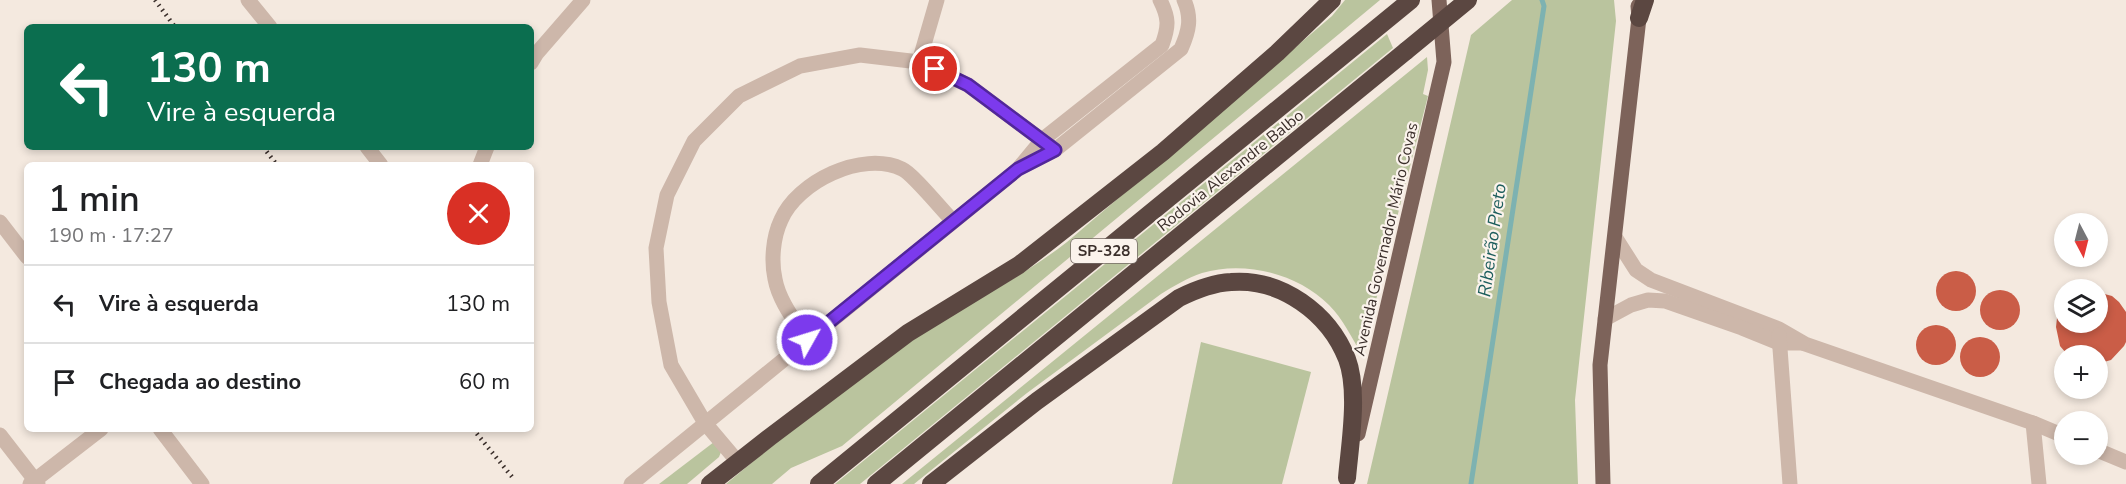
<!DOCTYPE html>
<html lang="pt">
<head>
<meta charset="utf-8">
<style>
  body { margin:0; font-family:"Nunito Sans",sans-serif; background:#f6f6f6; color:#202124; height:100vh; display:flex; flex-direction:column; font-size:22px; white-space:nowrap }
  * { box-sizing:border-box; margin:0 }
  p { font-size:20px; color:#757577 }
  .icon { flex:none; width:33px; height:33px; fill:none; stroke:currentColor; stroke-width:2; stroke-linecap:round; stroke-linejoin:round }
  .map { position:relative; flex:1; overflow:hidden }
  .side { position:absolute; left:24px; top:162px; width:510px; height:270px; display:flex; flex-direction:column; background:#fff; border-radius:9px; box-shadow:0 3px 9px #0003 }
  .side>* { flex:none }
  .top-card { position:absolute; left:24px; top:24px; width:510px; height:126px; border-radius:9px; box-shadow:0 3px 9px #0003; background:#0b6e4f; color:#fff; overflow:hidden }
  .needle { width:39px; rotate:173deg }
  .buttons { position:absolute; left:2054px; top:213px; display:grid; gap:12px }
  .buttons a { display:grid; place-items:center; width:54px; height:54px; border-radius:50%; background:#fff; box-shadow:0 3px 9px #0003; font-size:30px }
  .pin { position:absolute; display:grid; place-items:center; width:51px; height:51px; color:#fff; margin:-26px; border:3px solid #fff; border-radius:50%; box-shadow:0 2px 6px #0007 }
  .me { position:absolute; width:66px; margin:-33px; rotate:51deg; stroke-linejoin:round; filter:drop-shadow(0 0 4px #0008) }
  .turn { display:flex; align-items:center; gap:21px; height:126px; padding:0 24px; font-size:27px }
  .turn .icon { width:78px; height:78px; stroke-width:2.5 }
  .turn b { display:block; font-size:42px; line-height:51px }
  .round { display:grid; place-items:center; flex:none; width:63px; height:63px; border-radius:32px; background:#f6f6f6 }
  .head { display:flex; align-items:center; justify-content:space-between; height:102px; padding:0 24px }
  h1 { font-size:36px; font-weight:600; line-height:45px }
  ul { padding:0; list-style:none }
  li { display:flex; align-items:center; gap:18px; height:78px; padding:0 24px; border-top:2px solid #e0e0e0 }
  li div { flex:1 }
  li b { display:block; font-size:22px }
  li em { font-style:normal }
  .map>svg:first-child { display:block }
  .green { fill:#bac49e }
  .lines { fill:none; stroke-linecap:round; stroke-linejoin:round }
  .stream { stroke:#7db2b1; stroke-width:5 }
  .building { fill:#ca5d47 }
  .minor { stroke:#cdb7aa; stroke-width:15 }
  .major { stroke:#7d635a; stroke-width:15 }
  .highway { stroke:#5b4741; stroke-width:18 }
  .rail { stroke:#3a2e2a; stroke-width:4.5; stroke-dasharray:1.5 4.5; stroke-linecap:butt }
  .highway-bridge { stroke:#5b4741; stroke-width:18 }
  .route-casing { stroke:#51269a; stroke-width:15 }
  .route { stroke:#7c3aed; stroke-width:10 }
  .labels { text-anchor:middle; stroke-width:4.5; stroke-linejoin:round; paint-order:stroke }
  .shield { fill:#fbf3ec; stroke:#746964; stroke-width:1.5 }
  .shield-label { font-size:15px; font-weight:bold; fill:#3a2e2a }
  .street-label { font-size:16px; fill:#3a2e2a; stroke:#fbf3ec }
  .water-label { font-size:18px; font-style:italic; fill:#1d5e5d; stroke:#fbf3ec }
</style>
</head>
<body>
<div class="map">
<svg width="2126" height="484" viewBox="0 0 2126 484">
  <rect width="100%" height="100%" fill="#f4e9df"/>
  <g class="green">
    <path d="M1345,0H1380L842,446L791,468L772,484H726C786,434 848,384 913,340C964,305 1018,280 1067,242L1332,16Z"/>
    <polygon points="1512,0 1614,0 1616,21 1575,400 1578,484 1367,484 1471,35"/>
    <polygon points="1387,34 1393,48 860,484 835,484"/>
    <path d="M1427,57L1428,70L1423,94L1428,96L1362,355C1352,338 1343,319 1329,305C1298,274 1245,260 1202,273C1187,278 1174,286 1161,294L1027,393L914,484H902Z"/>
    <polygon points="1201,342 1311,372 1282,484 1172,484"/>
    <polygon points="714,442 721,452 719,457 687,484 659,484"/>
  </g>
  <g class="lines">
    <polyline class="stream" points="1471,484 1544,6 1542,0"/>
  </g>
  <g class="building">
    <circle cx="1956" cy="291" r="20"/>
    <circle cx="2000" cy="310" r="20"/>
    <polygon points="2097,292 2112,296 2119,302 2126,312 2126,342 2124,346 2111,360 2097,364 2097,356 2069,356 2066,353 2060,346 2056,327 2057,318 2064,305 2064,322 2097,322"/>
    <circle cx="1936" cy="345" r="20"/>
    <circle cx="1980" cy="357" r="20"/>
  </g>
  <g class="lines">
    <g class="minor">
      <polyline points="248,0 270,27"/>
      <polyline points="919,62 937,0"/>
      <polyline points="531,63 537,53 583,0"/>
      <polyline points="367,147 381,165"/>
      <polyline points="480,165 487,147"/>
      <path d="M1023,166L1055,150L1181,49C1189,31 1192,18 1184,0"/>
      <polyline points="0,222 27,257"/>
      <polyline points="1615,237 1636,270 1651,280 1779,329 1805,344 2033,423 2064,436"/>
      <polyline points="1605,319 1631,305 1648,300 1665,301 1742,328 1779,343 1802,343"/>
      <polyline points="1779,335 1790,484"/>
      <path d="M807,340C795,321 779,301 775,279C771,261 773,237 781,220C797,182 862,150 902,169C912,173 943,211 953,221"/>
      <polyline points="2033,423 2039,484"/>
      <polyline points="160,429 202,484"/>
      <polyline points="0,435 38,484"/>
      <polyline points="2097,450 2126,462"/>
      <polyline points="738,462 705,423 671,365 659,302 656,248 667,195 694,141 739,96 800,66 860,55 919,62 968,85 1055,150"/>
      <polyline points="30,484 101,429"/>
      <path d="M631,484L1018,169L1042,140L1162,45C1169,26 1169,18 1160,0"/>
    </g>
    <g class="major">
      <polyline points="1358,434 1444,62 1439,0"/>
      <polyline points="1603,484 1600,365 1639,18 1638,6"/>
    </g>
    <g class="highway">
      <polyline points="1639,18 1645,0"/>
      <polyline points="710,484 770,437 908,333 1019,265 1163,152 1277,53 1332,0"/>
      <polyline points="819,484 1411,0"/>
      <polyline points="876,484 1406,51"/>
      <path d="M931,484L1037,401L1179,298C1195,290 1213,283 1231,282C1281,278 1329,313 1347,359C1359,391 1350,443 1347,478"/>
    </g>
    <g class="rail">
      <polyline points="155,0 175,27"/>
      <polyline points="263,147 277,165"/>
      <polyline points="473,429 513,478"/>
    </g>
    <polyline class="highway-bridge" points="1406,51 1468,0"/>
  </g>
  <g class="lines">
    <defs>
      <polyline id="route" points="807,340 1018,169 1055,150 968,85 935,69"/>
    </defs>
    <use href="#route" class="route-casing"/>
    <use href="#route" class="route"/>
  </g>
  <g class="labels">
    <rect class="shield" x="1071" y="239" width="66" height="24" rx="4.5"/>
    <g class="shield-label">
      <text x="1104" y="256">SP-328</text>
    </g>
    <g class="street-label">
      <text transform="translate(1230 170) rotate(-39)" y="6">Rodovia Alexandre Balbo</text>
      <text transform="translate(1385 239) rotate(-77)" y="6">Avenida Governador Mário Covas</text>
    </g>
    <g class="water-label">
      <text transform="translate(1492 240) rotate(-82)" y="6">Ribeirão Preto</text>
    </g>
  </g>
</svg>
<div class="buttons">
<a><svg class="needle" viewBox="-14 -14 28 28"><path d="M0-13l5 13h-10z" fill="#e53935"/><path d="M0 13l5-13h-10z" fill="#757577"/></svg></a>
<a><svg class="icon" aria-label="layers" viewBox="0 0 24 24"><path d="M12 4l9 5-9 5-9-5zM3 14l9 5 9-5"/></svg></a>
<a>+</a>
<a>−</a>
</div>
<div class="pin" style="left:935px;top:69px;background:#d93025"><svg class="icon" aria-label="arrive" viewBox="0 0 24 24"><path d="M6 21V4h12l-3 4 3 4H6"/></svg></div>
<svg class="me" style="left:807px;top:340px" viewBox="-20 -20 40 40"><circle r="17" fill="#7c3aed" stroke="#fff" stroke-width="3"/><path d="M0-11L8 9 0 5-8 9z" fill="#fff"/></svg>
<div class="top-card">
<div class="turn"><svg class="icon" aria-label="left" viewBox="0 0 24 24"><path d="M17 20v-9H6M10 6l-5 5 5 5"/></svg><div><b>130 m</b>Vire à esquerda</div></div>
</div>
<section class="side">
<div class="head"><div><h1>1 min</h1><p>190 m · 17:27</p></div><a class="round" style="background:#d93025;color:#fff"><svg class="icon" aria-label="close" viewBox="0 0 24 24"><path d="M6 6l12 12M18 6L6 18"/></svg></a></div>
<ul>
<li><svg class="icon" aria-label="left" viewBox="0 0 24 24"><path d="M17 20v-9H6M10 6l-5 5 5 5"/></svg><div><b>Vire à esquerda</b></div><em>130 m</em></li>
<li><svg class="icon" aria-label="arrive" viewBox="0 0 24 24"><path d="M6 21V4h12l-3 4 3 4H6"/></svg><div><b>Chegada ao destino</b></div><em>60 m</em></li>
</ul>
</section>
</div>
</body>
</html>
